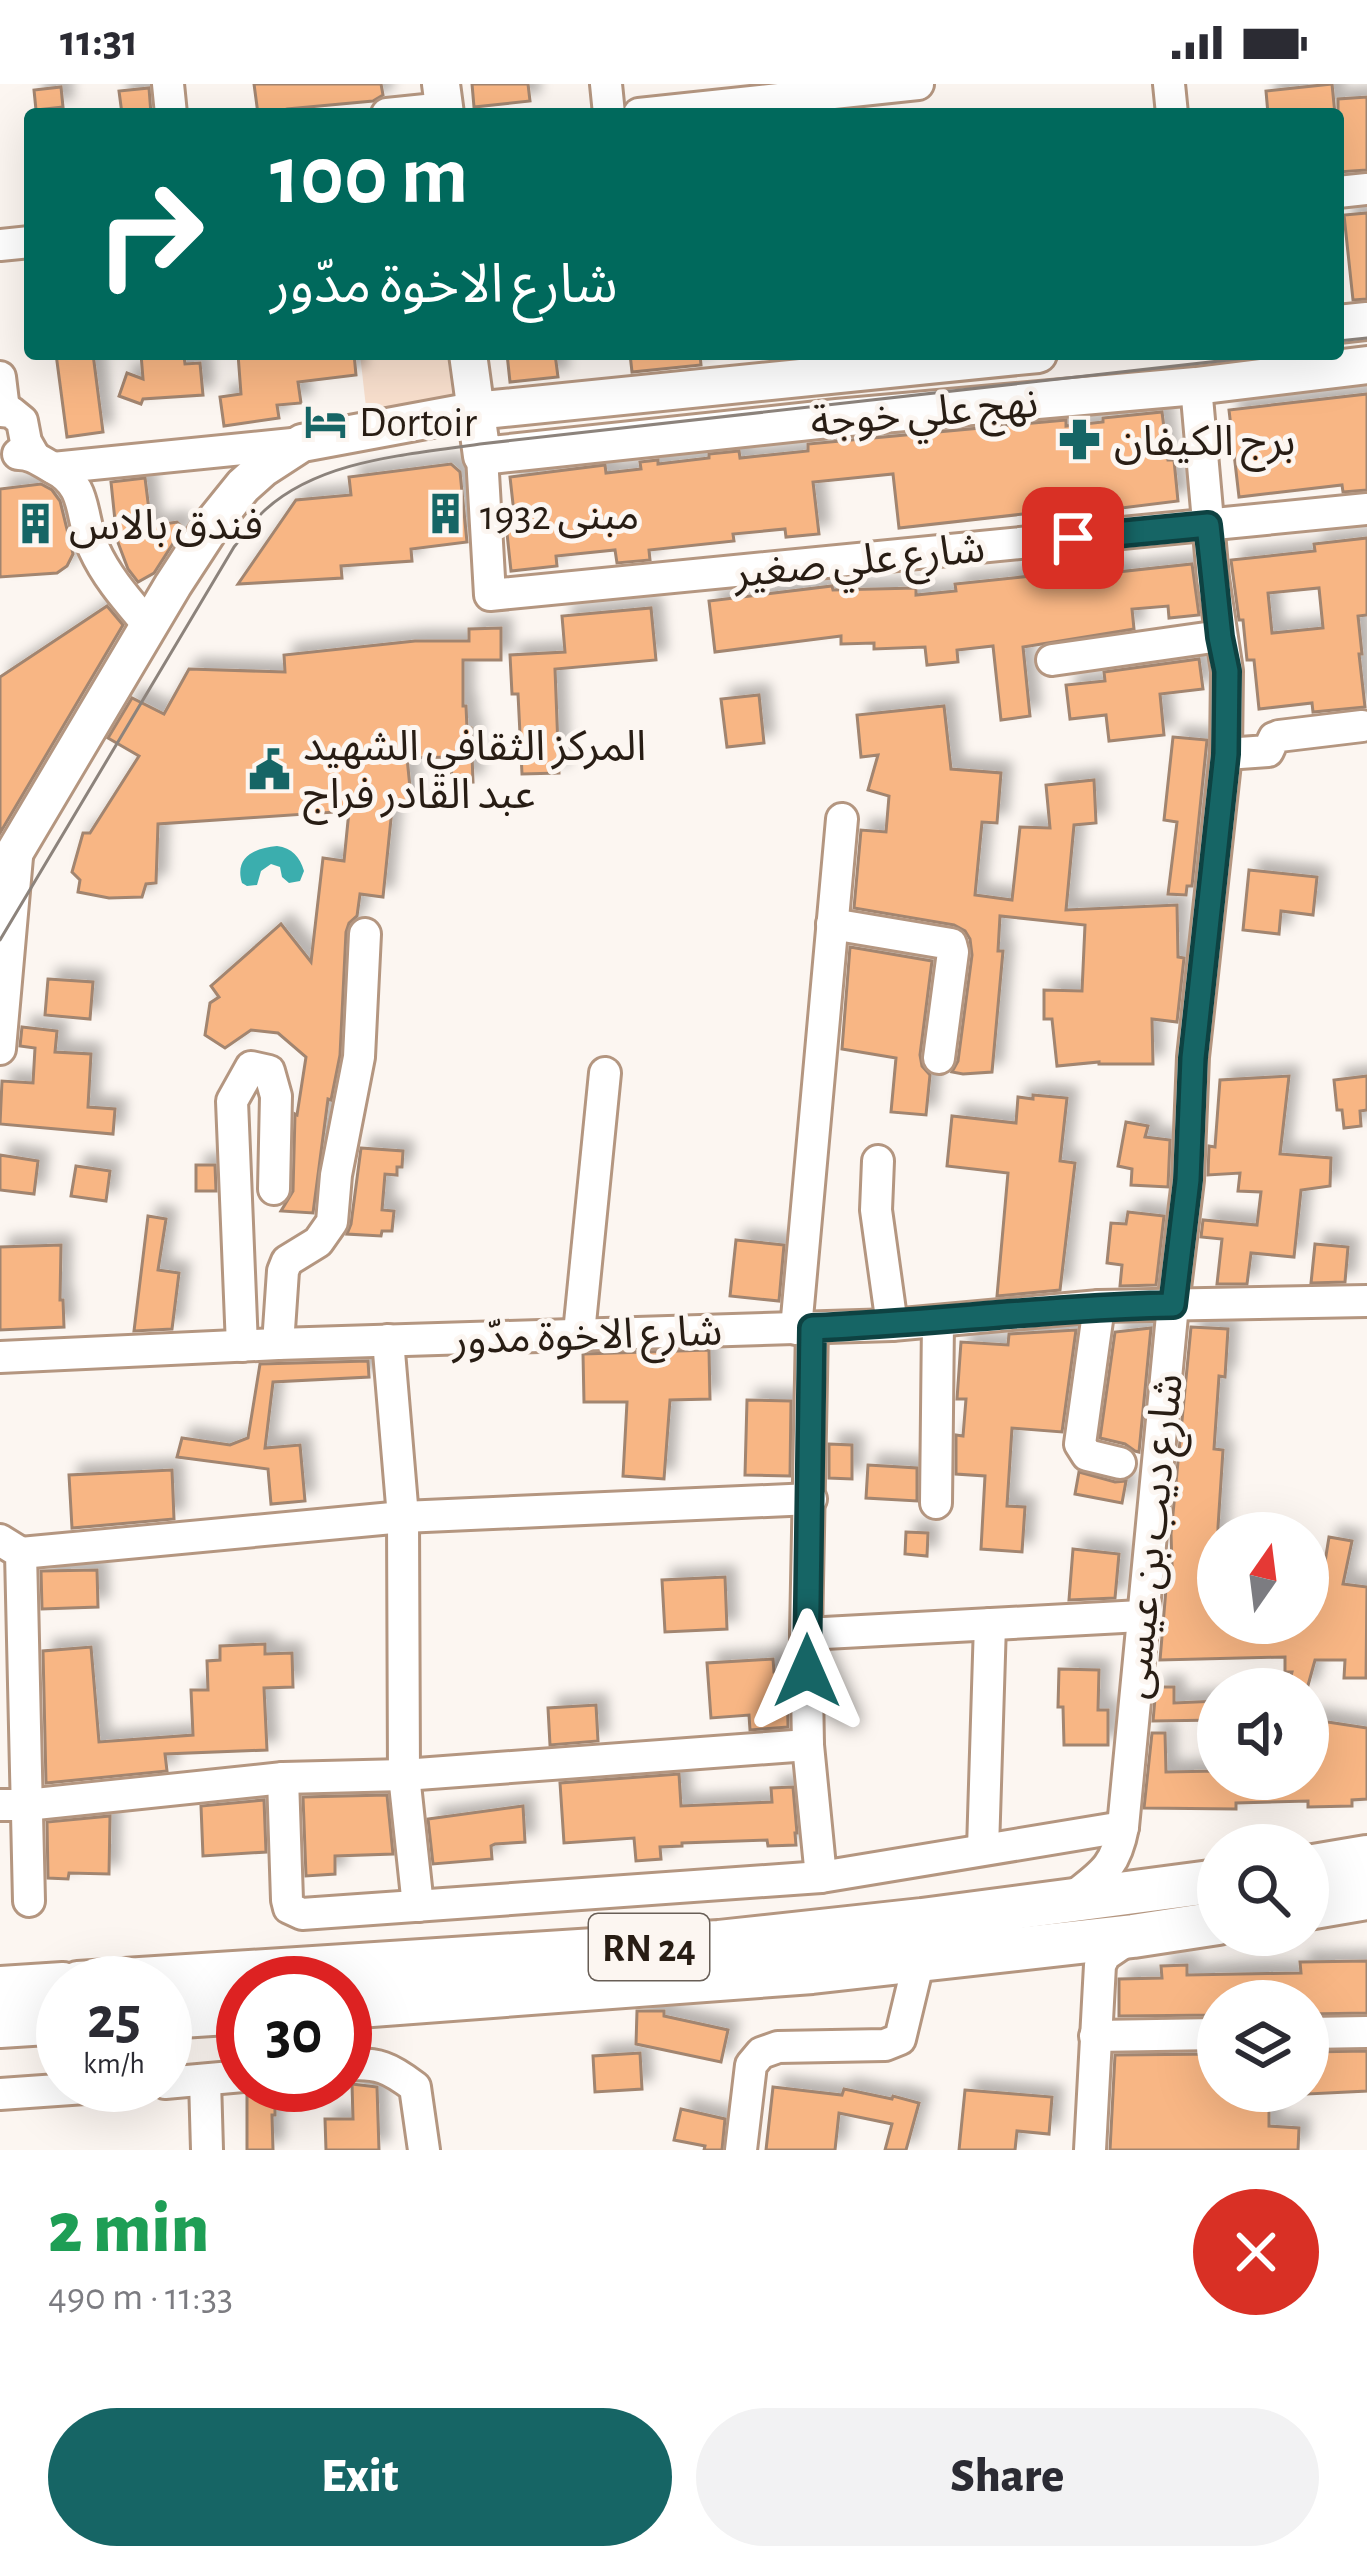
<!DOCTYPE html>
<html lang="en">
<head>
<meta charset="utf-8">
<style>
  body { margin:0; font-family:"Alegreya Sans","Noto Sans Arabic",sans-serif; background:#f2f2f3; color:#2b2b33; height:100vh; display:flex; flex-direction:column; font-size:45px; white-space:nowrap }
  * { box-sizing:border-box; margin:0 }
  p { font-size:39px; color:#7c7c81 }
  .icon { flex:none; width:66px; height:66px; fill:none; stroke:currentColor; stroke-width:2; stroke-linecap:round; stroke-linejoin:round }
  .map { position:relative; height:2066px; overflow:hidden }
  .sheet { display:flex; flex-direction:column; background:#fff; flex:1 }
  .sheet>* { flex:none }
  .top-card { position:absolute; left:24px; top:24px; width:1320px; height:252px; border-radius:12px; box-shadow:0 12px 48px #0002; background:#00695c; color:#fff; overflow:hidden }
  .needle { width:78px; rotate:14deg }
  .controls { position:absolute; left:1197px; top:1428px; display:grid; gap:24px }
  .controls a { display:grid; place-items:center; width:132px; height:132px; border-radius:50%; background:#fff; box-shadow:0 12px 48px #0002; font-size:60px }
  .speed { position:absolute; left:36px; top:1872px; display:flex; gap:24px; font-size:60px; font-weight:700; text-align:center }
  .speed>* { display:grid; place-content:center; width:156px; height:156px; border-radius:50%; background:#fff; box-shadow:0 12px 48px #0002; line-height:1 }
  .speed small { font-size:30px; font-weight:400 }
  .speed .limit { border:18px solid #d22; background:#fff; color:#111 }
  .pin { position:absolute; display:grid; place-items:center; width:102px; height:102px; color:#fff; margin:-51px; border-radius:24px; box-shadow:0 6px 18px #0006 }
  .me { position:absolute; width:132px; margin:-66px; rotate:0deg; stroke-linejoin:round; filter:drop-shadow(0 0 9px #0008) }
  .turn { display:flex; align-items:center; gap:42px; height:252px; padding:0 48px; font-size:54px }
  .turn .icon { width:156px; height:156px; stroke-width:2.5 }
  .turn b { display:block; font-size:84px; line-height:102px }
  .round { display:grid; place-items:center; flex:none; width:126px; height:126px; border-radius:63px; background:#f2f2f3 }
  .summary { display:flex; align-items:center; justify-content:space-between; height:204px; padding:0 48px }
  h1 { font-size:72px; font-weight:800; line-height:90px; color:#1e9e55 }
  .action { display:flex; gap:24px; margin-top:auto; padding:24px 48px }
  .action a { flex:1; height:138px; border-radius:72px; background:#166565; color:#fff; font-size:48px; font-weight:800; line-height:138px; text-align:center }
  .action a+a { background:#f2f2f3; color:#2b2b33 }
  .status { display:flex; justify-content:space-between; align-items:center; height:84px; padding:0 60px; background:#fff; direction:ltr }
  .status svg { height:33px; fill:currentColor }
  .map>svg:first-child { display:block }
  .green { fill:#f9e0ce }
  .water { fill:#3baeae }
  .building { fill:#f8b684; stroke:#a2856f; stroke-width:3; fill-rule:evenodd; filter:url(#shadow) }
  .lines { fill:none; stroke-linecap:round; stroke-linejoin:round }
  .minor-casing { stroke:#b49680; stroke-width:36 }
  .major-casing { stroke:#b49680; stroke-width:42 }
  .highway-casing { stroke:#b49680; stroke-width:48 }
  .minor { stroke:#fff; stroke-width:30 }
  .major { stroke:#fff; stroke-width:36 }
  .highway { stroke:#fff; stroke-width:42 }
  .tram { stroke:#8c837c; stroke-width:3 }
  .route-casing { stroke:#0e4242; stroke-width:30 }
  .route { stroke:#166565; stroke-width:21 }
  .labels { text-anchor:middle; stroke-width:10; stroke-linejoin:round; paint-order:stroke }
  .shield { fill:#fcf6f1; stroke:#685e56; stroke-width:3 }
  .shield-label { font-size:39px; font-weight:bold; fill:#281d14 }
  .street-label { font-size:42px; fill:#281d14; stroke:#fcf6f1 }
  .poi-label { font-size:42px; fill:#281d14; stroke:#fcf6f1; text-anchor:start }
</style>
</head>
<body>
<div class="status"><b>11:31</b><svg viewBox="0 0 49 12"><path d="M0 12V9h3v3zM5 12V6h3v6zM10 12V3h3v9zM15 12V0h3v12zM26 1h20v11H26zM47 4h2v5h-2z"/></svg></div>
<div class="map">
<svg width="1367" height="2066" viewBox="0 0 1367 2066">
  <defs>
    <filter id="shadow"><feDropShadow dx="10" dy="-10" stdDeviation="6" flood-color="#0004"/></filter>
  </defs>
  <rect width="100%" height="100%" fill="#fcf6f1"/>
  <polygon class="green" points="360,270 447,270 453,317 367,332"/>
  <path class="water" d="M277,762C292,764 300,773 304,787L300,797L289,799L282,793L280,783L271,780L261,787L257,801L247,802L242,799C234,773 255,764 277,762Z"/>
  <g class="building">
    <polygon points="254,0 381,0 383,11 373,17 287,25 281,27 281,30 258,30"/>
    <polygon points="472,0 528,0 530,17 474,23"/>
    <polygon points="1332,0 1335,30 1268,30 1266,7"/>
    <polygon points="61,3 63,23 36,26 34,6"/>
    <polygon points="149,4 151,30 122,30 119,7"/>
    <polygon points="1367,13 1367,86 1338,88 1338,15"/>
    <polygon points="1367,129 1367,215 1353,216 1344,131"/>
    <polygon points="56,270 93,270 103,348 67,353"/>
    <polygon points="141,270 172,270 172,273 184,272 185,280 200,279 203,311 143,315 141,320 119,312 127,289 143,295"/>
    <polygon points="238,270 354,270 356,291 298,298 301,319 277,321 279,334 224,342 220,313 241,310"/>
    <polygon points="507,270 555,270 558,293 510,298"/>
    <polygon points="630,270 700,270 701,281 632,288"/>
    <polygon points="1367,310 1367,406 1343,408 1342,401 1239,413 1229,326"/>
    <polygon points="1162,328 1168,376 1174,376 1178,417 1113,425 1113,430 1078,434 1077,424 899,444 893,390 813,398 819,450 786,453 785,445 733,450 734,457 649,466 650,476 617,479 615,466 556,472 557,482 511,487 506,440 515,438 510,393 605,381 606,389 641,385 640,378 658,376 658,380 709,374 709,370 739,367 740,374 808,367 808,360 1066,336 1066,342 1103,338 1103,334"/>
    <polygon points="451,380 460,388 467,458 411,465 412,477 341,482 342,494 238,500 296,416 351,411 349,393"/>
    <polygon points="145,394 151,442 177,438 183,444 154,489 138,498 128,485 117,456 111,398"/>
    <polygon points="41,400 52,406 60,417 73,470 67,482 57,489 0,493 0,405"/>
    <path d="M1367,454V531L1358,532L1362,570H1359L1365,623L1313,628L1312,619L1259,625L1254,576H1247L1243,536H1239L1231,476L1315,467L1314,460ZM1319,504L1323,544L1272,549L1268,509Z"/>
    <polygon points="1192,480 1199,531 1169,534 1168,522 1132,525 1134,545 1023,563 1030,632 1001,636 993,562 957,566 958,578 927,581 925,563 874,565 874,559 841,560 841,552 715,568 709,517 832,502 833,506 916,504 916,511 956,507 955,500 1088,486 1089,491"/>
    <polygon points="107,522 123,541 0,749 0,593"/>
    <polygon points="651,524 656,576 555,585 559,689 522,690 518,610 512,610 510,571 565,568 562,532"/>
    <polygon points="501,544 501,576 463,576 463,622 466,622 467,644 471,644 473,698 452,699 451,673 407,674 412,723 392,725 383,813 360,810 357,832 349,839 346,848 340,971 331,1016 328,1015 313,1129 281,1127 293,1107 295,1030 297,1031 306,973 278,949 251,946 225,964 205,951 210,919 219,913 211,902 281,840 311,878 323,774 344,777 349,727 158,740 156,799 146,800 142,813 109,814 78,808 80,796 72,788 83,749 90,749 139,672 108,654 132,614 164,630 189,585 285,588 284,571 415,557 469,557 469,545"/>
    <polygon points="1199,575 1203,605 1160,610 1164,651 1109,657 1106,631 1070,635 1066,601 1105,597 1104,588"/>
    <polygon points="759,611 764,659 727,663 721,615"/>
    <polygon points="944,622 951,685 1001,689 997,739 982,738 975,811 1012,816 1020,743 1050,744 1046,701 1094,696 1096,739 1074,741 1066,826 1177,821 1178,873 1184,874 1177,938 1152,935 1153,980 1099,980 1099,978 1057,982 1052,935 1044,935 1044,906 1082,907 1085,841 1000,832 998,867 1003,867 992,988 963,990 952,988 958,977 972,871 970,855 965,847 954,841 854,824 861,746 886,748 889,712 868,706 878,671 861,673 857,631"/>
    <polygon points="1173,653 1207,656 1192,802 1187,802 1186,811 1168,810 1177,738 1164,736"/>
    <polygon points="1249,786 1317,793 1313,831 1281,827 1279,850 1243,846"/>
    <polygon points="850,863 932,877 920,971 922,982 930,991 926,1031 891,1028 896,974 842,965"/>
    <polygon points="48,895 93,898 90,935 45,931"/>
    <polygon points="22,943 57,947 55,968 91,970 88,1023 115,1025 113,1050 0,1040 2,997 33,999 35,964 20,962"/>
    <polygon points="1289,992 1280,1070 1331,1074 1330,1102 1301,1106 1294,1173 1251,1169 1247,1200 1217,1200 1222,1155 1201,1153 1203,1136 1257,1141 1261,1108 1238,1107 1240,1089 1208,1091 1209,1062 1215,1063 1220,996"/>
    <polygon points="1367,992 1367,1026 1360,1027 1361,1042 1344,1044 1342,1026 1337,1026 1334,996"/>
    <polygon points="1033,1011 1067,1014 1060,1077 1075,1079 1060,1206 997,1212 1008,1089 947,1082 952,1032 1016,1039 1018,1013 1033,1015"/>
    <polygon points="1126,1038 1148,1042 1145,1053 1170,1056 1168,1103 1131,1101 1132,1085 1118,1082"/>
    <polygon points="361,1064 403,1067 402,1083 397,1083 397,1091 385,1090 382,1126 394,1127 392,1147 382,1147 381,1152 347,1150 351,1140"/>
    <polygon points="0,1071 38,1077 34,1110 0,1106"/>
    <polygon points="196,1081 215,1081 216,1107 196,1107"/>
    <polygon points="76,1082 110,1087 106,1117 71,1112"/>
    <polygon points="1128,1128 1164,1132 1156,1201 1120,1202 1122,1181 1107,1179 1111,1139 1126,1140"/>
    <polygon points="148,1132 166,1135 158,1186 179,1189 172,1245 134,1247"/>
    <polygon points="736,1156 784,1161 779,1217 730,1212"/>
    <polygon points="1315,1160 1348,1163 1345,1198 1311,1199"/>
    <polygon points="61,1161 60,1216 63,1216 64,1243 0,1246 0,1163"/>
    <polygon points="1191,1243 1228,1245 1225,1293 1219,1292 1214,1365 1223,1366 1218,1443 1218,1539 1308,1539 1308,1484 1324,1484 1329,1453 1352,1457 1343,1500 1367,1503 1366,1594 1344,1594 1345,1576 1315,1576 1307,1605 1288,1605 1292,1588 1285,1588 1285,1573 1160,1576 1168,1481 1172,1481 1171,1450"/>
    <polygon points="1151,1244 1139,1368 1135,1367 1125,1360 1100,1354 1115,1248"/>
    <polygon points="1076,1246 1062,1348 1012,1344 1007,1422 1025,1423 1022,1468 981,1465 985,1392 956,1390 956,1351 963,1352 966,1315 957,1315 961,1258 1008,1261 1009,1250"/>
    <polygon points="709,1266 710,1315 670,1316 664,1395 623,1392 627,1318 584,1318 583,1270"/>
    <polygon points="368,1277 369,1293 273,1298 265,1364 300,1361 305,1417 271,1420 268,1385 177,1373 182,1354 230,1361 248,1354 260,1280"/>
    <polygon points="747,1316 791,1317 790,1392 745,1391"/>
    <polygon points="829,1360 852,1361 852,1395 829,1394"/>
    <polygon points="868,1381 917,1384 917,1417 866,1414"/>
    <polygon points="172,1386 174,1435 72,1444 69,1391"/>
    <polygon points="1079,1388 1115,1398 1126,1397 1122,1419 1075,1410"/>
    <polygon points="906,1448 928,1449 927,1472 905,1470"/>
    <polygon points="1073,1465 1119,1470 1115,1514 1069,1516"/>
    <polygon points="97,1486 98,1523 42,1525 41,1487"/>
    <polygon points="725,1493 727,1545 665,1548 662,1496"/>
    <polygon points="265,1560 265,1570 292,1569 293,1603 264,1604 267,1666 165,1670 167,1687 46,1699 43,1567 91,1563 99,1658 193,1651 191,1606 208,1606 207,1577 220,1576 220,1562"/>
    <polygon points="773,1575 774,1588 787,1587 788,1643 750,1646 749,1631 711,1634 707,1579"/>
    <polygon points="1059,1585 1099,1586 1098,1626 1108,1626 1108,1661 1064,1661 1063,1623 1058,1623"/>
    <polygon points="1156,1603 1174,1603 1174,1619 1218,1617 1218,1636 1153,1637"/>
    <polygon points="596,1621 598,1657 550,1661 548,1624"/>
    <polygon points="1308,1635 1367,1644 1367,1715 1352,1716 1352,1722 1308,1723 1308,1717 1236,1719 1236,1725 1144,1724 1152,1649 1165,1649 1166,1688 1218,1687 1218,1695 1308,1695"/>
    <polygon points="679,1690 681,1722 772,1718 771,1704 793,1703 797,1749 795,1749 796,1761 768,1762 767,1756 682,1759 682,1762 660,1763 661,1775 636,1777 634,1754 564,1759 560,1699"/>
    <polygon points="387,1711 393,1770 335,1772 335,1790 306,1792 303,1713"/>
    <polygon points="264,1716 266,1768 203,1772 201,1722"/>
    <polygon points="523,1722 525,1758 495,1760 491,1762 492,1775 433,1780 428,1735"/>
    <polygon points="110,1732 109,1790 69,1789 68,1795 48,1794 47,1738"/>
    <polygon points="1367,1877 1367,1929 1308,1930 1308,1917 1218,1917 1218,1931 1119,1932 1119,1895 1162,1894 1161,1882 1187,1881 1187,1891 1301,1889 1300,1878"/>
    <polygon points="637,1927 664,1927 664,1932 728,1946 721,1978 636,1960"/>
    <polygon points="1367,1967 1367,2007 1308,2010 1308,1968"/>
    <polygon points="640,1969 642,2005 595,2008 593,1972"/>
    <polygon points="1218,1970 1218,2007 1269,2007 1269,2042 1299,2044 1298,2066 1110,2066 1115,1971"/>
    <polygon points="352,2000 377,2003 379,2066 326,2066 325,2035 353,2035"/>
    <polygon points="773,2003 842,2011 844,2005 892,2015 893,2012 919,2019 906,2066 885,2066 892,2040 839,2029 835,2066 766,2066"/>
    <polygon points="965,2006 1052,2013 1049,2050 1017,2047 1015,2066 959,2066"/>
    <polygon points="275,2011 275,2031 272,2031 273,2066 247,2066 247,2012"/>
    <polygon points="681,2025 725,2035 722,2066 704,2066 705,2062 674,2056"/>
  </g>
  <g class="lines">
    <defs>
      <g id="minor">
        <polyline points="168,0 171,30"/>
        <polyline points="606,0 609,30"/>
        <polyline points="1169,0 1172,30"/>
        <polyline points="387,30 445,24"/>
        <polyline points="639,30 918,0"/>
        <polyline points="1338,108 1367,105"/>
        <polyline points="0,161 30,158"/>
        <polyline points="0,293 4,326"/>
        <polyline points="0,327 11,328 22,337 26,358 34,372"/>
        <path d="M18,370C33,370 40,377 53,384C89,402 79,432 94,465C107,494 129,518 149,542"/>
        <polyline points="482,372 490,511 1367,425"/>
        <polyline points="53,384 302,359"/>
        <polyline points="1052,576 1220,552"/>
        <polyline points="1226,670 1268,667 1274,654 1279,652 1362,642"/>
        <polyline points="832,840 951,860 953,868 939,974"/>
        <polyline points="0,965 18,762"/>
        <polyline points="878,1077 876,1126 892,1241"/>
        <polyline points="1099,1222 1080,1360 1087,1371 1120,1379"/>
        <polyline points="812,1244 806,1550 808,1661 821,1793"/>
        <polyline points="796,1245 842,735"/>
        <polyline points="579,1249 605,989"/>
        <polyline points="388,1256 403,1433 404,1691 418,1822"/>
        <polyline points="278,1260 283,1187 287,1177 318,1158 332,1138 336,1091 359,973 365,850"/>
        <polyline points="242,1262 232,1017 251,983 269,987 276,1012 274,1105"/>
        <polyline points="0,1273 278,1260 892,1241 1099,1222 1367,1217"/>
        <polyline points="936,1419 938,1237"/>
        <polyline points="0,1456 21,1469 29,1817"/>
        <polyline points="21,1469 403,1433 811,1415"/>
        <polyline points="806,1550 1141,1532"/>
        <polyline points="283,1694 287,1816 289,1824 302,1830 821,1793 1123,1743"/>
        <polyline points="0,1721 26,1721 283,1694 404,1691 808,1661"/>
        <polyline points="983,1765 990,1540"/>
        <path d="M1068,1817C1100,1791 1115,1786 1123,1743L1173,1221L1188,1096L1193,973L1226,670L1227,587L1213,494L1196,302"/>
        <polyline points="1308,1949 1367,1948"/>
        <polyline points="1095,1952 1218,1950"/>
        <path d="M345,1981C378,1978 390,1984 415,2003L424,2066"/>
        <polyline points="205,1996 207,2066"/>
        <polyline points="165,1999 243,1992"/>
        <polyline points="0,2010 128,2001"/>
        <polyline points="741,2066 751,1981 761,1969 778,1963 885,1961 900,1955 919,1876"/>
        <polyline points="1090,2066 1100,1881 1105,1871 1133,1852"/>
      </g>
      <g id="major">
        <polyline points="441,0 445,30"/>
        <polyline points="1338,240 1367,237"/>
        <polyline points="468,270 482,372 837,334 1196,302 1367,281"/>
        <polyline points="0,793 173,501 214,438 243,402 262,385 302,359 474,327 1038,270"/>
      </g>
      <g id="highway">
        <polyline points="1308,1783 1367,1773"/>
        <polyline points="1308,1824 1367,1814"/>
        <polyline points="78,1899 719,1858 922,1836 1218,1797"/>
        <polyline points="0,1904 63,1900"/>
        <polyline points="345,1923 812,1888 1133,1852 1218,1839"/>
        <polyline points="165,1933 243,1928"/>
        <polyline points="0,1942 63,1938"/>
      </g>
    </defs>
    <use href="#minor" class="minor-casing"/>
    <use href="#major" class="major-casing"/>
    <use href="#highway" class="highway-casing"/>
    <use href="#minor" class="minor"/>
    <use href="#major" class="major"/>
    <use href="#highway" class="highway"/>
    <g class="tram">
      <polyline points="1338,257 1367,254"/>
      <path d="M0,856L234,463C244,451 253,437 265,426C321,375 409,371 480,360L1282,270"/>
    </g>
  </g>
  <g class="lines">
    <defs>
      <path id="route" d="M807,1587L812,1244C933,1239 1052,1223 1173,1221L1188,1096L1193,974L1226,670L1227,587L1220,553L1208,441L1073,454"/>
    </defs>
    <use href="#route" class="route-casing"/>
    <use href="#route" class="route"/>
  </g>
  <defs>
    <symbol id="hotel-bare" viewBox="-9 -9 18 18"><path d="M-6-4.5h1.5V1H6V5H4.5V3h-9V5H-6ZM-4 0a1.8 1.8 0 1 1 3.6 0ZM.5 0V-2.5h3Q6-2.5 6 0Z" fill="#166565" stroke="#fcf6f1" stroke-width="2.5" paint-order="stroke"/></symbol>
    <symbol id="pharmacy-bare" viewBox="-9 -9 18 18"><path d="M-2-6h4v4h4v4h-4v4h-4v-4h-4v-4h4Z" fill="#166565" stroke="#fcf6f1" stroke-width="2.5" paint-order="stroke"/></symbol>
    <symbol id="building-bare" viewBox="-9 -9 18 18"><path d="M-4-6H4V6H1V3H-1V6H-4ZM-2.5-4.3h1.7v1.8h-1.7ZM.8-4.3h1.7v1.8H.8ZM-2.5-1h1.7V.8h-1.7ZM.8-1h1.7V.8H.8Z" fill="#166565" stroke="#fcf6f1" stroke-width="2.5" paint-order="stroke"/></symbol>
    <symbol id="civic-bare" viewBox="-9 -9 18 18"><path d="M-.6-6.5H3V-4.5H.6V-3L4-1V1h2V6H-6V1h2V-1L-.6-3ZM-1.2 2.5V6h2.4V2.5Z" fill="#166565" stroke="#fcf6f1" stroke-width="2.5" paint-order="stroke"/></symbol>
  </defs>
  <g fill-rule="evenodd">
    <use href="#hotel-bare" x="296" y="308" width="59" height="59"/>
    <use href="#pharmacy-bare" x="1050" y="326" width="59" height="59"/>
    <use href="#building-bare" x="416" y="400" width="59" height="59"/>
    <use href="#building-bare" x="6" y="410" width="59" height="59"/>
    <use href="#civic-bare" x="240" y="656" width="59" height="59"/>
  </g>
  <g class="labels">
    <rect class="shield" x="589" y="1830" width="120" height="66" rx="9"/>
    <g class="shield-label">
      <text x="649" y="1877">RN 24</text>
    </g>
    <g class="street-label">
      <text transform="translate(924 327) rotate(-5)" y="15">نهج علي خوجة</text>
      <text transform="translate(859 475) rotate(-6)" y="15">شارع علي صغير</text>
      <text transform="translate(587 1250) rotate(-2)" y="15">شارع الاخوة مدّور</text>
      <text transform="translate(1150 1452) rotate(-84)" y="15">شارع ديب بن عيسى</text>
    </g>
    <g class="poi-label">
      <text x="359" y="352">Dortoir</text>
      <text x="1114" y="371">برج الكيفان</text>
      <text x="480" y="445">مبنى 1932</text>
      <text x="69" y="455">فندق بالاس</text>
      <text x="303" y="676">المركز الثقافي الشهيد<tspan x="303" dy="48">عبد القادر فراج</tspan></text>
    </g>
  </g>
</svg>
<div class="controls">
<a><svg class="needle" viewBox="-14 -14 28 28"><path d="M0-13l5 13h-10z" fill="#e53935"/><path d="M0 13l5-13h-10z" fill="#7c7c81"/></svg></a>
<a><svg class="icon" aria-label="sound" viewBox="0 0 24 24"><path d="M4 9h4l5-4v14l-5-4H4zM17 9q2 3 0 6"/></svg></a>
<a><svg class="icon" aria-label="search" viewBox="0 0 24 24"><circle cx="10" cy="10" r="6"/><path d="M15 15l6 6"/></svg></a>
<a><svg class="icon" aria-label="layers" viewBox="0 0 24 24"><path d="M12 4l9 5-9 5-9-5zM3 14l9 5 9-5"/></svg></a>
</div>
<div class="speed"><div>25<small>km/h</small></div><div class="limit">30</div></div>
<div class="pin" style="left:1073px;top:454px;background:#d93025"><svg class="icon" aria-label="arrive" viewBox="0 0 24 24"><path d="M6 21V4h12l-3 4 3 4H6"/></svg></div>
<svg class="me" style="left:807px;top:1587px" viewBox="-20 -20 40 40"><path d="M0-17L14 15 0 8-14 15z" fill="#166565" stroke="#fff" stroke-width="4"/></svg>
<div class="top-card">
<div class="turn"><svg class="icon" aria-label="right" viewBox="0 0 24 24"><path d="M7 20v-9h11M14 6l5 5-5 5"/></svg><div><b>100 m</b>شارع الاخوة مدّور</div></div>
</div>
</div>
<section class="sheet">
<div class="summary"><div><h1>2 min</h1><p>490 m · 11:33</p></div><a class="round" style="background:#d93025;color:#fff"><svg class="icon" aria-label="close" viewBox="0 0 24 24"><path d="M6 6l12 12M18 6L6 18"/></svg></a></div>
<div class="action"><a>Exit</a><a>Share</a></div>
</section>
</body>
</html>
